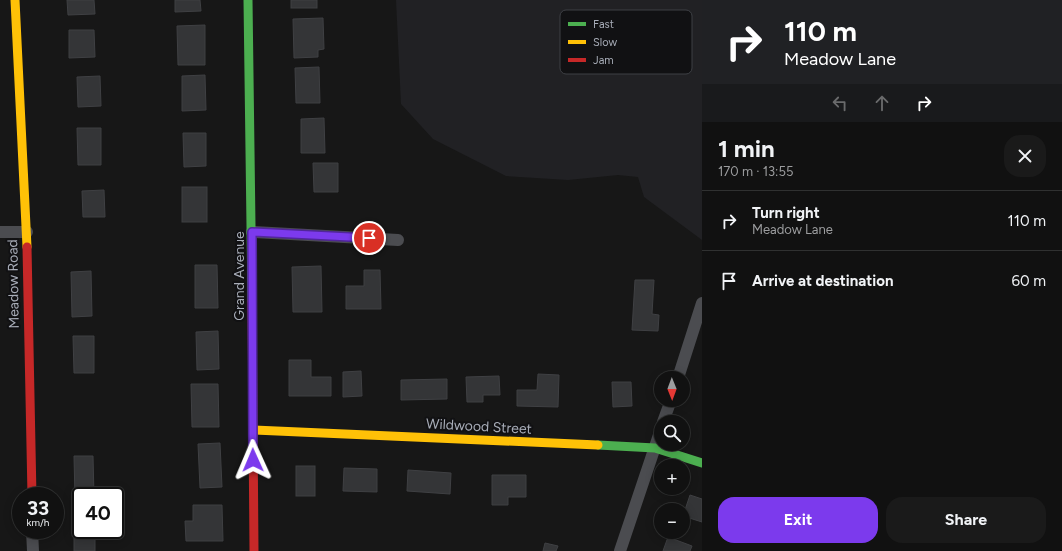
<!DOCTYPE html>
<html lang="en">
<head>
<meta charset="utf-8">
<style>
  body { margin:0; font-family:Figtree,sans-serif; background:#1a1a1a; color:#f1f3f6; height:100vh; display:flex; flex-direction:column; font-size:15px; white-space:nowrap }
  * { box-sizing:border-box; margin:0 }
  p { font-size:13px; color:#9c9d9f }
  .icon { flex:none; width:22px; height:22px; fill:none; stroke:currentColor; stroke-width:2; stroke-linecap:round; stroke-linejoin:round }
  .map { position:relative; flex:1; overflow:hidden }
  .sheet { display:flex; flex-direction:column; background:#111; width:360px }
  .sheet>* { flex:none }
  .top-card { background:#202124; color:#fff; overflow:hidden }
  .needle { width:26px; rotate:179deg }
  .fabs { position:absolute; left:654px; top:371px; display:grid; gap:8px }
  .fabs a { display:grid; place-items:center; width:36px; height:36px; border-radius:50%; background:#111; box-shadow:0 2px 10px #0003,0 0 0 1px #303131; font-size:20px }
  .speed { position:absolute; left:12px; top:487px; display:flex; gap:8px; font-size:20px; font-weight:700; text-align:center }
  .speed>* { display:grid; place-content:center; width:52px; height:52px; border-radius:50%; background:#111; box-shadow:0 2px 10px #0003,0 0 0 1px #303131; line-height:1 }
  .speed small { font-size:10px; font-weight:400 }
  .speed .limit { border:2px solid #111; border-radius:6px; background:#fff; color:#111 }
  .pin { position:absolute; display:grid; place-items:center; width:34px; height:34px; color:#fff; margin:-17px; border:2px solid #fff; border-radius:50%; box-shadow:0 1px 4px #0007 }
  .me { position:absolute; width:44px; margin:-22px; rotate:359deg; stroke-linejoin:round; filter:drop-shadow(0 0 3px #0008) }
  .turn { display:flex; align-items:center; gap:14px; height:84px; padding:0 16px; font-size:18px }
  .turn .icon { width:52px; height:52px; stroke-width:2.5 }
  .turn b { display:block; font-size:28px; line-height:34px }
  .lanes { display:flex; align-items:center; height:38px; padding:0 16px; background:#0003; justify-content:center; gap:20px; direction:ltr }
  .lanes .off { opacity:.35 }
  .round { display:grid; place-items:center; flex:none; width:42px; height:42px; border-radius:16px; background:#1a1a1a }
  .headline { display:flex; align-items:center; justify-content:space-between; height:68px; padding:0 16px }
  h1 { font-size:24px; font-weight:700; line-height:30px }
  .action { display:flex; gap:8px; margin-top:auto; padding:8px 16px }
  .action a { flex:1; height:46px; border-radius:16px; background:#7c3aed; color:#fff; font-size:16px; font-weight:700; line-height:46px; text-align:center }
  .action a+a { background:#1a1a1a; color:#f1f3f6 }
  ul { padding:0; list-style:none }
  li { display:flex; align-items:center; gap:12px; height:60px; padding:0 16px; border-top:1px solid #303131 }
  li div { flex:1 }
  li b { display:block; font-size:15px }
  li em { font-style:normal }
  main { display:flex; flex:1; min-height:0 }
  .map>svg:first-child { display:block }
  .built { fill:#212124 }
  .building { fill:#343537; stroke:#3f4043 }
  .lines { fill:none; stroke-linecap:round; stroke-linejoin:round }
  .street { stroke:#4b4c50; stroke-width:12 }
  .fast { stroke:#4caf50; stroke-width:9 }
  .slow { stroke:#ffc107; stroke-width:9 }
  .jam { stroke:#c62828; stroke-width:9 }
  .route-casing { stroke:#51269a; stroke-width:10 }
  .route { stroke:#7c3aed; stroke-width:7 }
  .labels { text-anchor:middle; stroke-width:4; stroke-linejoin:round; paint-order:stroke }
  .street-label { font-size:14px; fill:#a8adb8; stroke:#111113 }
  .key { fill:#111113; stroke:#3e4045; stroke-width:1 }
  .key-label { font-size:11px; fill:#a8adb8 }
</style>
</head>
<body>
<main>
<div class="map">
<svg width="702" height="551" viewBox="0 0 702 551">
  <rect width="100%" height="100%" fill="#171717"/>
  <polygon class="built" points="396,0 702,0 702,240 644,197 638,177 618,175 568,180 506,176 433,139 401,104"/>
  <g class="building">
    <polygon points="67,0 94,0 95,14 68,15"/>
    <polygon points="175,0 200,0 201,11 175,12"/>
    <rect x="291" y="0" width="26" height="8"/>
    <polygon points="323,18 324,49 318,50 318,57 294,58 293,19"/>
    <polygon points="205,25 205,65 178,65 177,26"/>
    <polygon points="69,30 94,30 95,57 69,58"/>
    <polygon points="319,67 320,103 296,103 295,68"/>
    <polygon points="205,75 206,110 182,111 182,76"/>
    <polygon points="100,76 101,106 78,107 77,77"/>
    <polygon points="324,118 325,153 301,153 301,119"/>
    <polygon points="77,128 101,128 101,165 78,165"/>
    <polygon points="183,133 206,133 206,166 184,167"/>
    <polygon points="313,163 338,163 338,192 314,192"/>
    <rect x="182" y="187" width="25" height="35"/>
    <polygon points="104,190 105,217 83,217 82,191"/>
    <polygon points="195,265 217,265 218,308 195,308"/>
    <polygon points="321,266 322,312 293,312 292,267"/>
    <polygon points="364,270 380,270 381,309 346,309 346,286 364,286"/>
    <polygon points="91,271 92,316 72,317 71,272"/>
    <polygon points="635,280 654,280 652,314 659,315 658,331 632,330"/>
    <polygon points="218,331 219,369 197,370 196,332"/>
    <polygon points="73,336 94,336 94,373 74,373"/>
    <polygon points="289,360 311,360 311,377 331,377 331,396 289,396"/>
    <polygon points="361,371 362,396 343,397 343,372"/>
    <polygon points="538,374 559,375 558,407 517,406 517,390 537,390"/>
    <polygon points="499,376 500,395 483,395 483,402 467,402 466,377"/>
    <polygon points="447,379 447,399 401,400 401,380"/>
    <polygon points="612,382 631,382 632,406 613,407"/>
    <polygon points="191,384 218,384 219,427 192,427"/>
    <polygon points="220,443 222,487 200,488 198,444"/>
    <polygon points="74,456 93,456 94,496 81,496 81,498 75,498"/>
    <rect x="296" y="466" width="19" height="30"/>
    <polygon points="344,468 377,469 377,492 343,491"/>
    <polygon points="408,470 451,473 450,494 407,491"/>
    <polygon points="492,475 526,475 526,497 508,497 508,505 492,505"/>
    <polygon points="690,495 702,499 702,522 683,516"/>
    <polygon points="193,505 222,505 223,541 186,541 185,521 193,521"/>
    <polygon points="74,517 81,517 81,530 95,530 95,551 74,551"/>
    <polygon points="668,537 692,546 690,551 663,551"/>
    <polygon points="545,543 558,546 556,551 543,551"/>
  </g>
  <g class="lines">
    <g class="street">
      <polyline points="0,232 27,232"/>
      <polyline points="252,232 398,240"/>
      <polyline points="678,378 702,303"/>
      <polyline points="663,422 671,400"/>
      <polyline points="32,530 33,551"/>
      <polyline points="620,551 661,429"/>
    </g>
    <g class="fast">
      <polyline points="248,0 252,301"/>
      <polyline points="598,445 655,448 702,463"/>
    </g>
    <g class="slow">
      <polyline points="15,0 27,247"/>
      <polyline points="253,430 598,445"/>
    </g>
    <g class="jam">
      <polyline points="27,247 32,496"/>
      <polyline points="252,301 254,551"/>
    </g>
  </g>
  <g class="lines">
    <defs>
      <polyline id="route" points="253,460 252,232 369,238"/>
    </defs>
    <use href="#route" class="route-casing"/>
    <use href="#route" class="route"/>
  </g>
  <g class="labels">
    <g class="street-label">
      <text transform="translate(239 276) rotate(-90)" y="5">Grand Avenue</text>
      <text transform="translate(13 284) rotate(-91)" y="5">Meadow Road</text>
      <text transform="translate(479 426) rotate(3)" y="5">Wildwood Street</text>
    </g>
  </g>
  <rect x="560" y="10" width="132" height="64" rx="6" class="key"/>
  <rect x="568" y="22" width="18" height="4" fill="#4caf50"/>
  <rect x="568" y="40" width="18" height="4" fill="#ffc107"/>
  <rect x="568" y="58" width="18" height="4" fill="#c62828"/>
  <g class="key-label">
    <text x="593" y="28">Fast</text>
    <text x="593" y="46">Slow</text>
    <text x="593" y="64">Jam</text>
  </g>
</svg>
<div class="fabs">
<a><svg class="needle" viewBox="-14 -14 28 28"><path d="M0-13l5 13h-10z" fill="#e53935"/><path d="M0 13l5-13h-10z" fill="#9c9d9f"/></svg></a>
<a><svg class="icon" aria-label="search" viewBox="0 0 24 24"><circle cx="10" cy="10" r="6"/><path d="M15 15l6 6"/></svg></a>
<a>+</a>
<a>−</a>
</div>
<div class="speed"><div>33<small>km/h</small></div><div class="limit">40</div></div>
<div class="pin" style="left:369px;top:238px;background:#d93025"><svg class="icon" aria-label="arrive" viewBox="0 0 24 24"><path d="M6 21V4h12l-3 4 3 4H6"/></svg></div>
<svg class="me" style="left:253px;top:460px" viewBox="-20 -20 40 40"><path d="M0-17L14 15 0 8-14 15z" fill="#7c3aed" stroke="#fff" stroke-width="4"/></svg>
</div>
<section class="sheet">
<div class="top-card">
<div class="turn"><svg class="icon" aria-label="right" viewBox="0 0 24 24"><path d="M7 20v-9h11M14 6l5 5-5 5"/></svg><div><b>110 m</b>Meadow Lane</div></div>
<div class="lanes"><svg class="icon off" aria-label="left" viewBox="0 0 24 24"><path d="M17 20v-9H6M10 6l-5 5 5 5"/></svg><svg class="icon off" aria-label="ahead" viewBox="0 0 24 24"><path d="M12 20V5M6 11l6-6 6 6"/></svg><svg class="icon" aria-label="right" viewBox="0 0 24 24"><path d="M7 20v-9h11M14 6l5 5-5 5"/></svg></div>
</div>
<div class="headline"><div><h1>1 min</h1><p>170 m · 13:55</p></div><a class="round"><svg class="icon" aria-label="close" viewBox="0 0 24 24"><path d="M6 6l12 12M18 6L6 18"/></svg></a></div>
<ul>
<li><svg class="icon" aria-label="right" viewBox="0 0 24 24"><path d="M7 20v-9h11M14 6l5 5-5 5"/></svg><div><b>Turn right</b><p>Meadow Lane</p></div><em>110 m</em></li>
<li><svg class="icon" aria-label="arrive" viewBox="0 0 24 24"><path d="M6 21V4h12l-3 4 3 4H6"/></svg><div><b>Arrive at destination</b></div><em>60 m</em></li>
</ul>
<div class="action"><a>Exit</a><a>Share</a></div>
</section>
</main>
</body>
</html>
